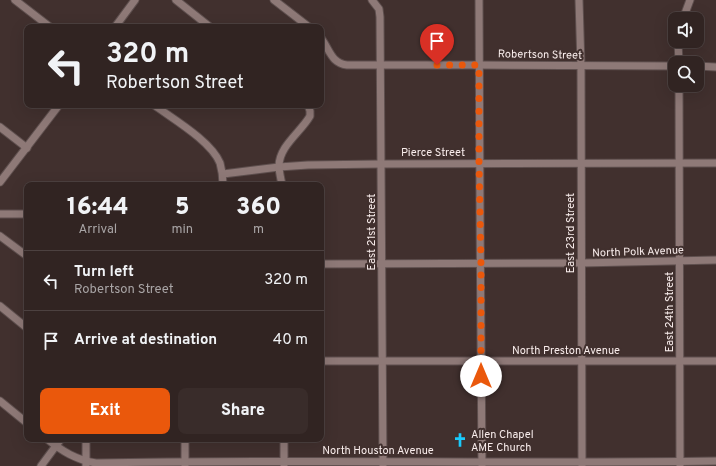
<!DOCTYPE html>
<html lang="en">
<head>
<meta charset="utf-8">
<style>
  body { margin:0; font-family:Overpass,sans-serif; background:#392c2a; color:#f1f3f6; height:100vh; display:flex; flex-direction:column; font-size:15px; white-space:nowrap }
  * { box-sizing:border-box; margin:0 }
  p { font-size:13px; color:#a8a4a5 }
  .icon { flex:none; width:22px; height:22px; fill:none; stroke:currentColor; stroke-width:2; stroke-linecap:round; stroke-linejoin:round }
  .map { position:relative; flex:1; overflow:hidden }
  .drawer { position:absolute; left:24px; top:182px; width:300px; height:260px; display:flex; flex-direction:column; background:#312422; border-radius:8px; box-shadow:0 4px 16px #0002,0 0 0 1px #4c4140 }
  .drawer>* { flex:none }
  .top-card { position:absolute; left:24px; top:24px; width:300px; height:84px; border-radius:8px; box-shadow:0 4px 16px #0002,0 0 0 1px #4c4140; background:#312422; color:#f1f3f6; overflow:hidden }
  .buttons { position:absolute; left:668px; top:12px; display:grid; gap:8px }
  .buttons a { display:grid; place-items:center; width:36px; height:36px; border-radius:8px; background:#312422; box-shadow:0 4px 16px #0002,0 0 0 1px #4c4140; font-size:20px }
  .pin { position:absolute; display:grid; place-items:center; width:34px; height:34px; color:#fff; margin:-41px -17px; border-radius:50% 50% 50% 0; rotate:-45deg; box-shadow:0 0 4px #0007 }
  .pin .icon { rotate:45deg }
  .me { position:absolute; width:44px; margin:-22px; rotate:0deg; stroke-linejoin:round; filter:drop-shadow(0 0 3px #0008) }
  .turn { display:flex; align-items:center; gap:14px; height:84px; padding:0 16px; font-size:18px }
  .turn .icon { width:52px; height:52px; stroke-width:2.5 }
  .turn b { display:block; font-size:28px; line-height:34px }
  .eta { display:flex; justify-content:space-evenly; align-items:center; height:68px; text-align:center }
  .eta b { font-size:24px; font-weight:800; line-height:28px }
  .action { display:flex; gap:8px; margin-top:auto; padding:8px 16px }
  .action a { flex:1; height:46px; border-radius:8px; background:#ea580c; color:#fff; font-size:16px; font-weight:800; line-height:46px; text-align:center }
  .action a+a { background:#392c2a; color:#f1f3f6 }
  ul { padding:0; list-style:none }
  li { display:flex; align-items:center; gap:12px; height:60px; padding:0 16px; border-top:1px solid #4c4140 }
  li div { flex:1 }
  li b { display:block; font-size:15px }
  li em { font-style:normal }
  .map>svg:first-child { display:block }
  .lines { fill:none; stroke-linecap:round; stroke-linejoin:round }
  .minor-casing { stroke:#5e4f4e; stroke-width:9 }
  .minor { stroke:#8e7977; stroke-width:7 }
  .route { stroke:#ea580c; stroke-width:7; stroke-dasharray:0 12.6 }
  .labels { text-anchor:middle; stroke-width:4; stroke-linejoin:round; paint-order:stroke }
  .street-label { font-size:11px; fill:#f9edec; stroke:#41302e }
  .poi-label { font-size:11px; fill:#f9edec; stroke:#41302e; text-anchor:start }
</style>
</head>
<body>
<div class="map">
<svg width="716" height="466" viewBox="0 0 716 466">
  <rect width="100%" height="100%" fill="#41302e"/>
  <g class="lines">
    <defs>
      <g id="minor">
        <polyline points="15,0 50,27"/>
        <polyline points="176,0 210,27"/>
        <polyline points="274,0 309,27"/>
        <polyline points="372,0 379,9 380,17 383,466"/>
        <path d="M479,0C479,155 481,311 482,466"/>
        <polyline points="579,0 581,66 582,466"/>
        <polyline points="683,19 690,0"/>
        <polyline points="115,27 135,0"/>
        <path d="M321,38C330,50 331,63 347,65H479L675,66"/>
        <polyline points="678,41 679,63"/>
        <polyline points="697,66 716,67"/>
        <polyline points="679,85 680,466"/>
        <path d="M154,105C173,119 211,141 220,163C222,170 223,177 223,185"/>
        <polyline points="0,127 27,148"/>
        <polyline points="223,174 279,167 308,165 381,164 716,163"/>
        <polyline points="0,182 59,105"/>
        <path d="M282,185C281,179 279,172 279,166C279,146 301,132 310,116V111L308,105"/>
        <polyline points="0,214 27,214"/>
        <polyline points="0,236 27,256"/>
        <polyline points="321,264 581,263 716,260"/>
        <polyline points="0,306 27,328"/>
        <polyline points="321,361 716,361"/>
        <polyline points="0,401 27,423"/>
        <path d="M47,439C62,451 76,460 96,463C302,459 509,464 716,461"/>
        <polyline points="86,439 86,465"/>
        <polyline points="185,439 185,466"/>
        <polyline points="284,439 284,466"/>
        <polyline points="41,466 61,439"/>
      </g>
    </defs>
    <use href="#minor" class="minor-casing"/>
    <use href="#minor" class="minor"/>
  </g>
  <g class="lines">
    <polyline class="route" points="437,65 479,65 479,163 481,264 481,376"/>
  </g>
  <defs>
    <symbol id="church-bare" viewBox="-9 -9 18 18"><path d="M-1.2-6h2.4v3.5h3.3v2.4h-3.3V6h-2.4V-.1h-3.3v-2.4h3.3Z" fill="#1acafc" stroke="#41302e" stroke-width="2.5" paint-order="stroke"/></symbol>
  </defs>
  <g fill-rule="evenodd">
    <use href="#church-bare" x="450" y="430" width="20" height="20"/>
  </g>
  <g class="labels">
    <g class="street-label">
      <text transform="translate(540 54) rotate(1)" y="4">Robertson Street</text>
      <text x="433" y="156">Pierce Street</text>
      <text transform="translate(371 232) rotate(-90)" y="4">East 21st Street</text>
      <text transform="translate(570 233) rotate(-90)" y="4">East 23rd Street</text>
      <text transform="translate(638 251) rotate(-2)" y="4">North Polk Avenue</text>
      <text transform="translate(669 312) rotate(-90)" y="4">East 24th Street</text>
      <text x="566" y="354">North Preston Avenue</text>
      <text x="378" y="454">North Houston Avenue</text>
    </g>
    <g class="poi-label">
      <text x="471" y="438">Allen Chapel<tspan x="471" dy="13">AME Church</tspan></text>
    </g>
  </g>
</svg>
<div class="buttons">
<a><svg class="icon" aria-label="sound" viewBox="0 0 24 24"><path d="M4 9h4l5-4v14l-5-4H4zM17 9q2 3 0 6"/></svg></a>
<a><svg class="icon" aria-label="search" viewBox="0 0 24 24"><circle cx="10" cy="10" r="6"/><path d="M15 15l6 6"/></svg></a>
</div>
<div class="pin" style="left:437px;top:65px;background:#d93025"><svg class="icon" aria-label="arrive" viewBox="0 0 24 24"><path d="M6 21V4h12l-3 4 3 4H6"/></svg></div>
<svg class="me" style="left:481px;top:376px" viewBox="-20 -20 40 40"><circle r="19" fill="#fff"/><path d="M0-13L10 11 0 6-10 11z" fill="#ea580c"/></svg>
<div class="top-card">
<div class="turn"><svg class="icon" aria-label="left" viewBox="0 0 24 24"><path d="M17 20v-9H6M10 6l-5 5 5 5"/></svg><div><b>320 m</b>Robertson Street</div></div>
</div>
<section class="drawer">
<div class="eta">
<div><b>16:44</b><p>Arrival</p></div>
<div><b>5</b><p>min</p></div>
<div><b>360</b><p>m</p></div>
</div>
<ul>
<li><svg class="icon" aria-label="left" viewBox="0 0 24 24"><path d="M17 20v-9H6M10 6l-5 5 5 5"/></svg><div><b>Turn left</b><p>Robertson Street</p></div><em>320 m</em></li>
<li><svg class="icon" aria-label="arrive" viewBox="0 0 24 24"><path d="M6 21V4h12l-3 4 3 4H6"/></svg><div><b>Arrive at destination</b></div><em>40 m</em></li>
</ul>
<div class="action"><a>Exit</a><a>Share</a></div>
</section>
</div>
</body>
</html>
